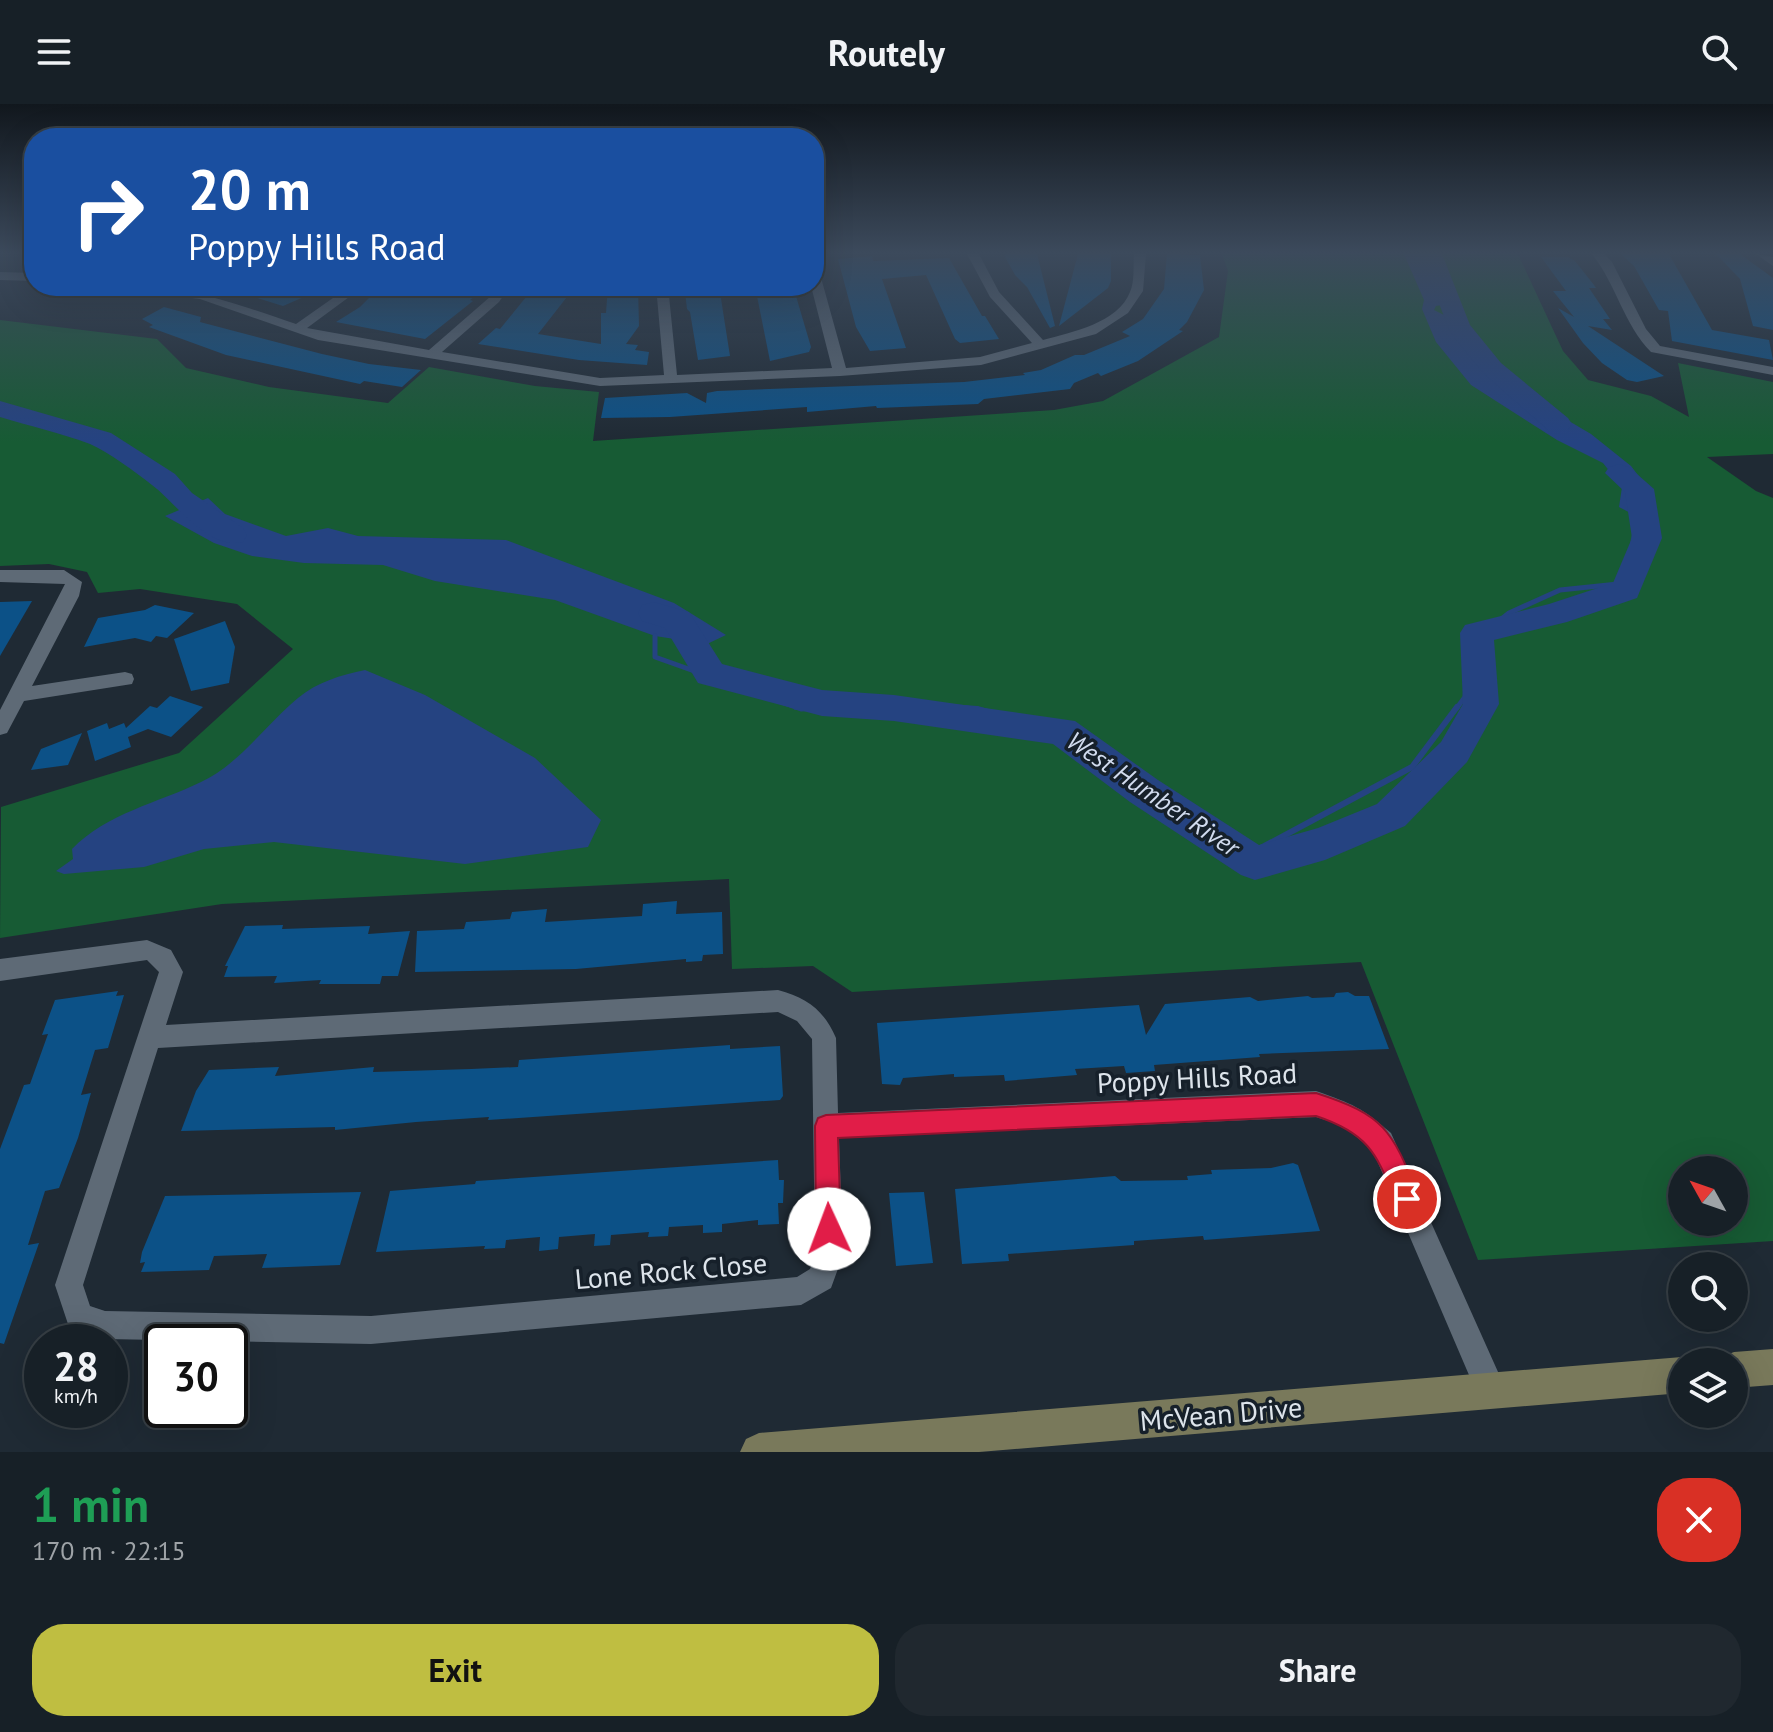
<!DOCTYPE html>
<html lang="en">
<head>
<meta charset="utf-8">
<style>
  body { margin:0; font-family:"PT Sans",sans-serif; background:#20282f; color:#f1f3f6; height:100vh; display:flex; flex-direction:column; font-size:30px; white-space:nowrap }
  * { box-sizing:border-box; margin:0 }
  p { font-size:26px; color:#9ea3a7 }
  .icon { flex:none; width:44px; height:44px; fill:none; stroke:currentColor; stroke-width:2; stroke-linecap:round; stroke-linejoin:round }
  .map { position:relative; height:1348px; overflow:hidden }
  .sheet { display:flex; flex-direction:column; background:#172027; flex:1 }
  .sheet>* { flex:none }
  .guide { position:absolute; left:24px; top:24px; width:800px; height:168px; border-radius:32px; box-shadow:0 8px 32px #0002,0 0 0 2px #363e44; background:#1a4fa0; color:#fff; overflow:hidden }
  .needle { width:52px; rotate:310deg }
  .buttons { position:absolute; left:1668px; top:1052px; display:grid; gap:16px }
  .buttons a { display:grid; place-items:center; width:80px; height:80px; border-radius:50%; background:#172027; box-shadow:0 8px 32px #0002,0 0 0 2px #363e44; font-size:40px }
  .speed { position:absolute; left:24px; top:1220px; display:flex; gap:16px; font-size:40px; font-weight:700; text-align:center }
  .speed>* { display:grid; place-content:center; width:104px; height:104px; border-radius:50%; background:#172027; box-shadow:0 8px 32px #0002,0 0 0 2px #363e44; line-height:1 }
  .speed small { font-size:20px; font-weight:400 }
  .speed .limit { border:4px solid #111; border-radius:12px; background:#fff; color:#111 }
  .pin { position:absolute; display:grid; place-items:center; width:68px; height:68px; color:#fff; margin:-34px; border:4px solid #fff; border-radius:50%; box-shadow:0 2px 8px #0007 }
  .me { position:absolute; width:88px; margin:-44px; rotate:358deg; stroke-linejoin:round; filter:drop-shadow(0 0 6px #0008) }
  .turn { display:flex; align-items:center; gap:28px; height:168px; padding:0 32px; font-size:36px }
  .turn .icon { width:104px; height:104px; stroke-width:2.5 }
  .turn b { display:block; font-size:56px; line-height:68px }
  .round { display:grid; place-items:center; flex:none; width:84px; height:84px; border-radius:32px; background:#20282f }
  .overview { display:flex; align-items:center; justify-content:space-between; height:136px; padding:0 32px }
  h1 { font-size:48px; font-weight:600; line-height:60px; color:#1e9e55 }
  .button { display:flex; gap:16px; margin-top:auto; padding:16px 32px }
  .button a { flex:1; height:92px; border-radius:32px; background:#bfbe41; color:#111; font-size:32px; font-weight:600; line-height:92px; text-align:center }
  .button a+a { background:#20282f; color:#f1f3f6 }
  header { display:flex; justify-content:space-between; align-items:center; height:104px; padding:0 32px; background:#172027; font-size:36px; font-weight:600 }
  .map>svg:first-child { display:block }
  .green { fill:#175b34; fill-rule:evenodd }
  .water { fill:#254381 }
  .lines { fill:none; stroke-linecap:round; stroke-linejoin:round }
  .stream-far1 { stroke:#254381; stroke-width:5 }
  .stream { stroke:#254381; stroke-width:6 }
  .river { fill:#254381; fill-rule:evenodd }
  .building { fill:#0c5187 }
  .street { fill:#5e6a76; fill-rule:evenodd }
  .secondary { fill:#79795b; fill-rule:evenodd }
  .route { fill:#e11d48; stroke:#92132f; stroke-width:2 }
  .labels { text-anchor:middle; stroke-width:7; stroke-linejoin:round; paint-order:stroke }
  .water-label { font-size:26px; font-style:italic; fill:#d1dbee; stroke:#16202a }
  .near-street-label { font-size:28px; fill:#dde4eb; stroke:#16202a }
</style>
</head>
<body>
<header><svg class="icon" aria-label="menu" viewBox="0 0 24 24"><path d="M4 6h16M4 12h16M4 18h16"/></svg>Routely<svg class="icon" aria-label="search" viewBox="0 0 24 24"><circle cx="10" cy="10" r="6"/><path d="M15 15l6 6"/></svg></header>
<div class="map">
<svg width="1773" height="1348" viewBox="0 0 1773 1348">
  <rect width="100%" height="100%" fill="#1f2a34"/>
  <path class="green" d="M1222,150H1518L1563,247L1588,276L1651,292L1689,313L1678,259L1773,278V350L1707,353L1756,387L1773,394V1137L1478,1156L1361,858L852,888L813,862L732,865L729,775L222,800L0,834L1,703L179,649L293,545L237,500L140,485L98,489L87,468L49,460L0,462V216L157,235L186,264L269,283L388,299L429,263L535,282L599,288L593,337L1054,306L1103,297L1219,233L1228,167ZM1682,1066H1734V1118H1682Z"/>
  <g class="water">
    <polygon points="1404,150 1423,150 1447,200 1436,202 1434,206 1450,214 1462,241 1491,271 1591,330 1631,362 1650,387 1648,408 1638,413 1619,403 1622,383 1603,359 1557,336 1471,281 1436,238 1422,205 1424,196"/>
    <polygon points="208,394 225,410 286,432 328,424 358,432 506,436 674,499 726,531 707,540 655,532 555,496 435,477 383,461 304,459 252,452 214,439 165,412"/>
    <path d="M365,566L425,591L535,654L601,716L588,743L465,760L274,738L204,745L144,763L64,770L56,767L73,755L72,745C107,709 158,699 201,678C241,659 265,621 298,594C317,578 341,571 365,566Z"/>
  </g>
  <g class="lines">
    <g class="stream-far1">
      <polyline points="655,532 655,553 801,605 887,599 978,605"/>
      <polyline points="1456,605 1465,593 1470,540 1509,509 1560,486 1618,480 1627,467 1638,413"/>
    </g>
    <g class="stream">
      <polyline points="796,603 827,603"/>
      <polyline points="950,603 977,605 1039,622 1107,659 1171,713 1221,739 1257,746 1412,663 1457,603"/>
    </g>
    <g class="river">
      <polygon points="1420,150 1442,150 1470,221 1501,259 1568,314 1572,320 1568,326 1548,326 1483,269 1450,228"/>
      <path d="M0,297L111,329L175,370L192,389L243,424L247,431L243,438C209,447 176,399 152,381C134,367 110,349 90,340C61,329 29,322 0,313Z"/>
      <polygon points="1619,360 1629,363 1654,385 1662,434 1637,494 1567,518 1494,536 1499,600 1467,658 1405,722 1325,756 1255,776 1241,771 1130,698 1053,640 894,617 822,612 698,579 665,524 642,517 638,509 642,501 654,498 689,508 722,560 822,586 894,591 1075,617 1158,676 1259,741 1318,724 1377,700 1441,638 1463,600 1460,529 1465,521 1549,500 1613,479 1632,434 1625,388 1605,369 1609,363"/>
    </g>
  </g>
  <g class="building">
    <polygon points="1008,150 1037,150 1055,222 1050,224 1027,183 1015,171 1004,151"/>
    <polygon points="1078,150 1111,150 1111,177 1108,184 1059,222"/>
    <polygon points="1167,150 1200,151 1204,186 1187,218 1179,226 1183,227 1138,257 1101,272 1098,269 1074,279 1070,285 984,295 978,300 877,304 876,302 807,308 807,303 670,313 601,314 605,294 687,289 706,299 707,289 717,287 964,278 1025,271 1023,269 1041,266 1075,251 1084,251 1130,232 1122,228 1143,215 1164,185"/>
    <polygon points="1621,150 1669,150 1712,226 1769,236 1773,256 1672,237 1668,207 1659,206 1634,162"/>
    <polygon points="1716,150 1740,150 1773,174 1773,226 1753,222 1740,175"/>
    <polygon points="872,152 873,157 949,154 982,212 985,212 999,235 960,239 955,235 926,171 882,175 906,244 870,247 856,223 838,155"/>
    <polygon points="1541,153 1568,153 1575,157 1594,181 1596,184 1589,184 1610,215 1603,215 1612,226 1588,222 1664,272 1637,278 1627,276 1602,259 1583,239 1558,204 1574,213 1553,187 1566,187"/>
    <polygon points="232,182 291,182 313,189 283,202 231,186"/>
    <polygon points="381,182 474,182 467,193 474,193 470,196 473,197 425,235 336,218 360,203"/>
    <polygon points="535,182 562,182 558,189 570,189 538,230 601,240 601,209 606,209 608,182 638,182 639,222 626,240 638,241 635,246 649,248 647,261 579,256 478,240 496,224 500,225"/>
    <polygon points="690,182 719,182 730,252 698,256 690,208 687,205 685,188 691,188"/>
    <polygon points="755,182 793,182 811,243 809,248 770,257"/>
    <polygon points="164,203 201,213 200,218 322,250 369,260 421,266 402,283 364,277 360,280 226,251 149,223 153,221 142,215"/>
    <polygon points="32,497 0,552 0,498"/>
    <polygon points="155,501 194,509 167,534 156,532 151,538 135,534 84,543 98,514 145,506"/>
    <polygon points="225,517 235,543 229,579 191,587 174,535"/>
    <polygon points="170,592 203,603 171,633 148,625 128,633 131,643 95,657 87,627 107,619 109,625 124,619 126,624 150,602 157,604"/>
    <polygon points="82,629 68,661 31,666 41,645"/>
    <polygon points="677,797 676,810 722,808 723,850 703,851 702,857 686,858 686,855 576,865 415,868 417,827 464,825 466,818 510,815 512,808 547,805 545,818 642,812 643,800"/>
    <polygon points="283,821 282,825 370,822 368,830 410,827 398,872 382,872 380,880 319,880 321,876 274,879 277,872 224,873 228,862 225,862 245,822"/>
    <polygon points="118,887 116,892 124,891 108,944 95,946 81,991 91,989 78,1034 59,1084 45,1087 28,1141 39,1139 4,1240 0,1239 0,1045 24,981 30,980 48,930 42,931 55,896"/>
    <polygon points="1348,888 1355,892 1369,892 1389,945 1259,950 1260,953 1154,961 1155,967 1126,969 1124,962 1075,965 1077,971 1005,977 1004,971 954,973 954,970 903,974 900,981 882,980 877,919 1139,901 1146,931 1165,900 1250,893 1258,897 1308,892 1312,894 1334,893 1336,889"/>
    <polygon points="730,941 730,945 780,942 783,992 780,996 488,1016 489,1013 416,1018 335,1026 335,1023 181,1027 196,987 209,966 279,963 275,972 374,963 373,968 471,965 518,963 519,956"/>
    <polygon points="778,1056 779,1076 784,1076 783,1099 778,1099 779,1120 758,1121 758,1116 722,1120 722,1128 703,1129 703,1121 669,1123 668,1132 648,1133 649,1128 611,1131 610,1141 594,1142 595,1130 559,1133 558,1145 539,1147 540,1133 506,1136 505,1144 484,1145 485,1142 376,1148 390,1087 475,1080 476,1077"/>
    <polygon points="1293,1059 1298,1061 1320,1127 1204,1136 1203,1132 1134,1137 1134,1141 1008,1150 1009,1157 962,1160 955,1085 1115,1072 1121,1077 1188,1076 1187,1072 1212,1070 1211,1066 1271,1064"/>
    <polygon points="361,1088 340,1161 262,1164 267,1150 214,1152 209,1166 141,1168 145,1158 140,1159 142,1148 165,1092"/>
    <polygon points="924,1088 933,1159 896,1162 889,1089"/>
  </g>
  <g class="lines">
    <g class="street">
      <path d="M967,150H979L999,188L1043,236C1072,228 1118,219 1130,188C1135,177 1133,161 1134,150H1146L1143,187L1128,209L1096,230L981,261L840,272L600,282L318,236L200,195L128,186L122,182C190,182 231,198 296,220L350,182H364L307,224L429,246L491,192L498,182H510L499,198L442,248L600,274L664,271L656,182H668L677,271L832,264L811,182H814V166L820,170L846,264L980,253L1032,239L990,193Z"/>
      <path d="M1592,150H1604L1612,158L1646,225L1660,242L1773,263V271L1651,248C1624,221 1616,180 1592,150Z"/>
      <polygon points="1756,150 1773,153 1773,162"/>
      <polygon points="0,168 34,169 34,177 0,176"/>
      <polygon points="0,466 64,466 82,478 79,492 32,582 125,568 132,570 134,575 132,580 24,597 7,629 0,631 0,606 65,480 0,478"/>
      <path d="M147,836L171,846L183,868L166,921L778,886C807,894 824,906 836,934L838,1009L1316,987C1353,1000 1361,1003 1391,1029L1507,1288L1503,1299L1492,1303L1481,1299L1373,1047L1344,1022L1316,1013L839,1034L843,1151L831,1184L801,1201L371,1240L105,1235L69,1223L55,1181L159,868L147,856L0,877V855ZM778,908L797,917L812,935L815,1151L810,1165L797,1173L371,1212L105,1207L90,1202L83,1181L158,944Z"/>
    </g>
    <g class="secondary">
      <polygon points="1773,1245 1773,1281 1734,1284 1734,1258 1720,1258 1721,1253 1734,1248"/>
      <polygon points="1682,1253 1694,1258 1682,1258 1682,1289 979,1348 740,1348 746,1335 759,1329"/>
    </g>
  </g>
  <linearGradient id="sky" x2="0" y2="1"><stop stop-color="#11171d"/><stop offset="0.44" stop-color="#3c4a5c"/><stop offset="1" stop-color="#3c4a5c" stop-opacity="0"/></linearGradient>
  <rect width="1773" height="338" fill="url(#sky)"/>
  <path class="route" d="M1316,989C1388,1012 1392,1028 1420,1095L1416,1104L1407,1108L1399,1104C1377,1053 1373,1031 1316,1012L838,1034L841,1125L838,1134L829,1138L820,1134L816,1125L815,1022L818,1014L826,1011Z"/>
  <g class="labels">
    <g class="water-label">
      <text transform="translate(1153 690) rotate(34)" y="9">West Humber River</text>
    </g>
    <g class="near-street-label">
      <text transform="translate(1197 974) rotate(-3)" y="10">Poppy Hills Road</text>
      <text transform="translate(671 1167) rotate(-5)" y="10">Lone Rock Close</text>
      <text transform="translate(1221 1310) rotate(-5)" y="10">McVean Drive</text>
    </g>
  </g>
</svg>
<div class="buttons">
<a><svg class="needle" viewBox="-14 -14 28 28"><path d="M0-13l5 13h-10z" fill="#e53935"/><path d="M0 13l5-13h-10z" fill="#9ea3a7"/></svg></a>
<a><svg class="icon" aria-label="search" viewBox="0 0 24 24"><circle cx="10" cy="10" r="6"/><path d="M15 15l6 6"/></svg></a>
<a><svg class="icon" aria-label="layers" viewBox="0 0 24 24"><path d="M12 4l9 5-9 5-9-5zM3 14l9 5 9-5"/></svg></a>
</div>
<div class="speed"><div>28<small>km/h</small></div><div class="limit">30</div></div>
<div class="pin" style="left:1407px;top:1095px;background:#d93025"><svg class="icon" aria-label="arrive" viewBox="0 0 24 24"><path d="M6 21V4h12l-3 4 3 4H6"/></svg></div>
<svg class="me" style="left:829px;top:1125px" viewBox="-20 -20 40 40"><circle r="19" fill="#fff"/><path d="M0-13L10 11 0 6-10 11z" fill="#e11d48"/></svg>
<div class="guide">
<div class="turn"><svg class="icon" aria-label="right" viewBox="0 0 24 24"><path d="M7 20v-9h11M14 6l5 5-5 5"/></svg><div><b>20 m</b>Poppy Hills Road</div></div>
</div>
</div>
<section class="sheet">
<div class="overview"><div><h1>1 min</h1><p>170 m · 22:15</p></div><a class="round" style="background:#d93025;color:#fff"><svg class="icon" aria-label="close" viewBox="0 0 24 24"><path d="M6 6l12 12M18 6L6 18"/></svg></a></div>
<div class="button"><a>Exit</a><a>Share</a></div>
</section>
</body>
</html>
